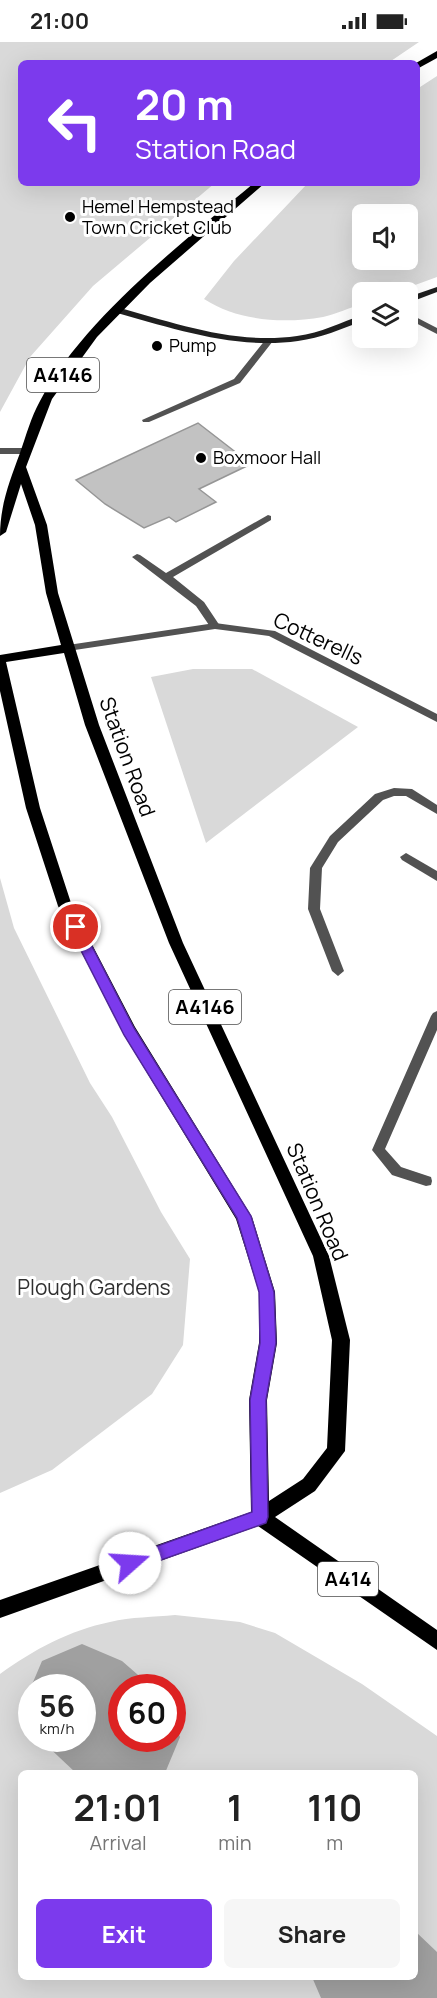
<!DOCTYPE html>
<html lang="en">
<head>
<meta charset="utf-8">
<style>
  body { margin:0; font-family:Manrope,sans-serif; background:#f6f6f6; color:#222; height:100vh; display:flex; flex-direction:column; font-size:22px; white-space:nowrap }
  * { box-sizing:border-box; margin:0 }
  p { font-size:20px; color:#767676 }
  .icon { flex:none; width:33px; height:33px; fill:none; stroke:currentColor; stroke-width:2; stroke-linecap:round; stroke-linejoin:round }
  .map { position:relative; flex:1; overflow:hidden }
  .details { position:absolute; left:18px; top:1728px; width:400px; height:210px; display:flex; flex-direction:column; background:#fff; border-radius:9px; box-shadow:0 6px 24px #0002 }
  .details>* { flex:none }
  .top-card { position:absolute; left:18px; top:18px; width:402px; height:126px; border-radius:9px; box-shadow:0 6px 24px #0002; background:#7c3aed; color:#fff; overflow:hidden }
  .controls { position:absolute; left:352px; top:162px; display:grid; gap:12px }
  .controls a { display:grid; place-items:center; width:66px; height:66px; border-radius:9px; background:#fff; box-shadow:0 6px 24px #0002; font-size:30px }
  .speed { position:absolute; left:18px; top:1632px; display:flex; gap:12px; font-size:30px; font-weight:700; text-align:center }
  .speed>* { display:grid; place-content:center; width:78px; height:78px; border-radius:50%; background:#fff; box-shadow:0 6px 24px #0002; line-height:1 }
  .speed small { font-size:15px; font-weight:400 }
  .speed .limit { border:9px solid #d22; background:#fff; color:#111 }
  .pin { position:absolute; display:grid; place-items:center; width:51px; height:51px; color:#fff; margin:-26px; border:3px solid #fff; border-radius:50%; box-shadow:0 2px 6px #0007 }
  .me { position:absolute; width:66px; margin:-33px; rotate:71deg; stroke-linejoin:round; filter:drop-shadow(0 0 4px #0008) }
  .turn { display:flex; align-items:center; gap:21px; height:126px; padding:0 18px; font-size:27px }
  .turn .icon { width:78px; height:78px; stroke-width:2.5 }
  .turn b { display:block; font-size:42px; line-height:51px }
  .eta { display:flex; justify-content:space-evenly; align-items:center; height:102px; text-align:center }
  .eta b { font-size:36px; font-weight:700; line-height:42px }
  .primary-button { display:flex; gap:12px; margin-top:auto; padding:12px 18px }
  .primary-button a { flex:1; height:69px; border-radius:9px; background:#7c3aed; color:#fff; font-size:24px; font-weight:700; line-height:69px; text-align:center }
  .primary-button a+a { background:#f6f6f6; color:#222 }
  .status { display:flex; justify-content:space-between; align-items:center; height:42px; padding:0 30px; background:#fff; direction:ltr }
  .status svg { height:16px; fill:currentColor }
  .map>svg:first-child { display:block }
  .green { fill:#d9d9d9; fill-rule:evenodd }
  .lines { fill:none; stroke-linecap:round; stroke-linejoin:round }
  .river { fill:#a0a0a0; fill-rule:evenodd }
  .building { fill:#c2c2c2; stroke:#969696; stroke-width:1.5 }
  .lane { fill:#525252; fill-rule:evenodd }
  .street { fill:#525252; fill-rule:evenodd }
  .secondary { fill:#1f1f1f; fill-rule:evenodd }
  .primary { fill:#000; fill-rule:evenodd }
  .route { fill:#7c3aed; stroke:#51269a; stroke-width:1.5 }
  .poi-dot { fill:#000; stroke:#fff; stroke-width:2 }
  .labels { text-anchor:middle; stroke-width:6; stroke-linejoin:round; paint-order:stroke }
  .far-poi-label { font-size:18px; fill:#000; stroke:#fff; text-anchor:start }
  .shield { fill:#fff; stroke:#4c4c4c; stroke-width:1.5 }
  .shield-label { font-size:20px; font-weight:bold; fill:#000 }
  .street-label { font-size:21px; fill:#000; stroke:#fff }
  .park-label { font-size:21px; fill:#303030; stroke:#fff }
</style>
</head>
<body>
<div class="status"><b>21:00</b><svg viewBox="0 0 49 12"><path d="M0 12V9h3v3zM5 12V6h3v6zM10 12V3h3v9zM15 12V0h3v12zM26 1h20v11H26zM47 4h2v5h-2z"/></svg></div>
<div class="map">
<svg width="437" height="1956" viewBox="0 0 437 1956">
  <rect width="100%" height="100%" fill="#fff"/>
  <g class="green">
    <polygon points="0,0 419,0 388,21 21,21 21,141 215,141 93,244 30,315 0,370"/>
    <path d="M437,34V235L396,250H363V261C350,266 336,272 323,275C283,282 238,279 204,257L234,219L308,141H417V47ZM408,172V218H363V172Z"/>
    <polygon points="193,627 252,627 358,685 206,801 151,635"/>
    <polygon points="0,836 14,886 90,1041 112,1075 161,1170 190,1217 183,1303 152,1352 52,1428 0,1451"/>
    <path d="M175,1573L240,1580L275,1591L362,1642L437,1694V1956H0V1632C33,1608 70,1588 110,1580C131,1575 154,1575 175,1573ZM32,1646H82V1696H32ZM122,1646H172V1696H122ZM21,1731H416V1935H21Z"/>
  </g>
  <g class="lines">
    <g class="river">
      <polygon points="82,1602 122,1619 153,1646 122,1646 122,1696 172,1696 172,1678 180,1695 165,1731 76,1731 42,1699 41,1696 82,1696 82,1646 32,1646 32,1674 25,1659 42,1619"/>
      <polygon points="416,1890 437,1910 437,1956 321,1956 312,1935 416,1935"/>
    </g>
  </g>
  <polygon class="building" points="198,381 251,422 199,447 216,460 176,480 169,475 144,486 105,462 76,438"/>
  <g class="lines">
    <g class="lane">
      <polygon points="269,296 273,299 240,341 149,380 143,380 142,378 234,337 266,297"/>
      <polygon points="0,406 26,406 31,409 26,412 0,412"/>
      <polygon points="268,473 271,474 271,478 173,535 204,560 220,584 219,586 211,586 196,564 132,515 137,512 140,513 166,531"/>
      <polygon points="394,746 412,747 437,763 437,772 406,754 394,754 383,758 338,800 322,826 320,867 344,929 338,934 332,929 308,867 310,826 330,794 375,752"/>
      <polygon points="406,811 437,829 437,839 402,818 400,815"/>
      <polygon points="437,969 437,988 385,1107 401,1125 431,1135 432,1139 431,1143 426,1144 392,1133 372,1108 431,974 433,971"/>
    </g>
    <g class="street">
      <polygon points="408,271 437,286 437,292 408,277"/>
      <polygon points="215,581 275,589 437,672 437,680 269,594 215,587 68,609 63,606 68,603"/>
    </g>
    <g class="secondary">
      <polygon points="437,245 437,250 408,261 408,255"/>
      <path d="M116,265C175,281 235,303 297,294C321,291 341,280 363,273V279C341,287 321,296 298,299C235,308 172,286 113,270V266Z"/>
    </g>
    <g class="primary">
      <polygon points="437,9 437,16 417,27 416,21"/>
      <path d="M254,141H265L150,241L97,295L52,357L26,425L47,483L58,551L99,683L183,901L329,1214L350,1298L345,1409L315,1449L275,1475L437,1588V1608L258,1484L0,1576V1558L251,1470L249,1358L259,1301V1250L236,1177L124,993L58,864L26,766L0,649V613L61,603L46,551L35,483L21,442L6,490L0,494C0,463 10,438 20,411C26,394 31,375 40,359C83,277 183,200 254,141ZM64,611L85,683L169,901L313,1214L332,1298L327,1406L303,1437L269,1459L267,1358L277,1301L275,1250L252,1175L135,985L72,864L40,766L6,620Z"/>
    </g>
  </g>
  <polygon class="route" points="76,880 82,885 134,986 251,1174 274,1250 276,1301 266,1358 268,1475 266,1481 130,1529 124,1527 122,1521 124,1516 252,1470 250,1358 260,1301 259,1250 237,1176 124,993 69,885"/>
  <g class="poi-dot">
    <circle cx="70" cy="175" r="6"/>
    <circle cx="157" cy="304" r="6"/>
    <circle cx="201" cy="416" r="6"/>
  </g>
  <g class="labels">
    <g class="far-poi-label">
      <text x="82" y="171">Hemel Hempstead<tspan x="82" dy="21">Town Cricket Club</tspan></text>
      <text x="169" y="310">Pump</text>
      <text x="213" y="422">Boxmoor Hall</text>
    </g>
    <g class="shield">
      <rect x="27" y="316" width="72" height="34" rx="4.5"/>
      <rect x="169" y="948" width="72" height="34" rx="4.5"/>
      <rect x="318" y="1520" width="60" height="34" rx="4.5"/>
    </g>
    <g class="shield-label">
      <text x="63" y="340">A4146</text>
      <text x="205" y="972">A4146</text>
      <text x="348" y="1544">A414</text>
    </g>
    <g class="street-label">
      <text transform="translate(318 597) rotate(25)" y="7">Cotterells</text>
      <text transform="translate(127 715) rotate(70)" y="7">Station Road</text>
      <text transform="translate(317 1160) rotate(67)" y="7">Station Road</text>
    </g>
    <g class="park-label">
      <text x="94" y="1253">Plough Gardens</text>
    </g>
  </g>
</svg>
<div class="controls">
<a><svg class="icon" aria-label="sound" viewBox="0 0 24 24"><path d="M4 9h4l5-4v14l-5-4H4zM17 9q2 3 0 6"/></svg></a>
<a><svg class="icon" aria-label="layers" viewBox="0 0 24 24"><path d="M12 4l9 5-9 5-9-5zM3 14l9 5 9-5"/></svg></a>
</div>
<div class="speed"><div>56<small>km/h</small></div><div class="limit">60</div></div>
<div class="pin" style="left:76px;top:885px;background:#d93025"><svg class="icon" aria-label="arrive" viewBox="0 0 24 24"><path d="M6 21V4h12l-3 4 3 4H6"/></svg></div>
<svg class="me" style="left:130px;top:1521px" viewBox="-20 -20 40 40"><circle r="19" fill="#fff"/><path d="M0-13L10 11 0 6-10 11z" fill="#7c3aed"/></svg>
<div class="top-card">
<div class="turn"><svg class="icon" aria-label="left" viewBox="0 0 24 24"><path d="M17 20v-9H6M10 6l-5 5 5 5"/></svg><div><b>20 m</b>Station Road</div></div>
</div>
<section class="details">
<div class="eta">
<div><b>21:01</b><p>Arrival</p></div>
<div><b>1</b><p>min</p></div>
<div><b>110</b><p>m</p></div>
</div>
<div class="primary-button"><a>Exit</a><a>Share</a></div>
</section>
</div>
</body>
</html>
